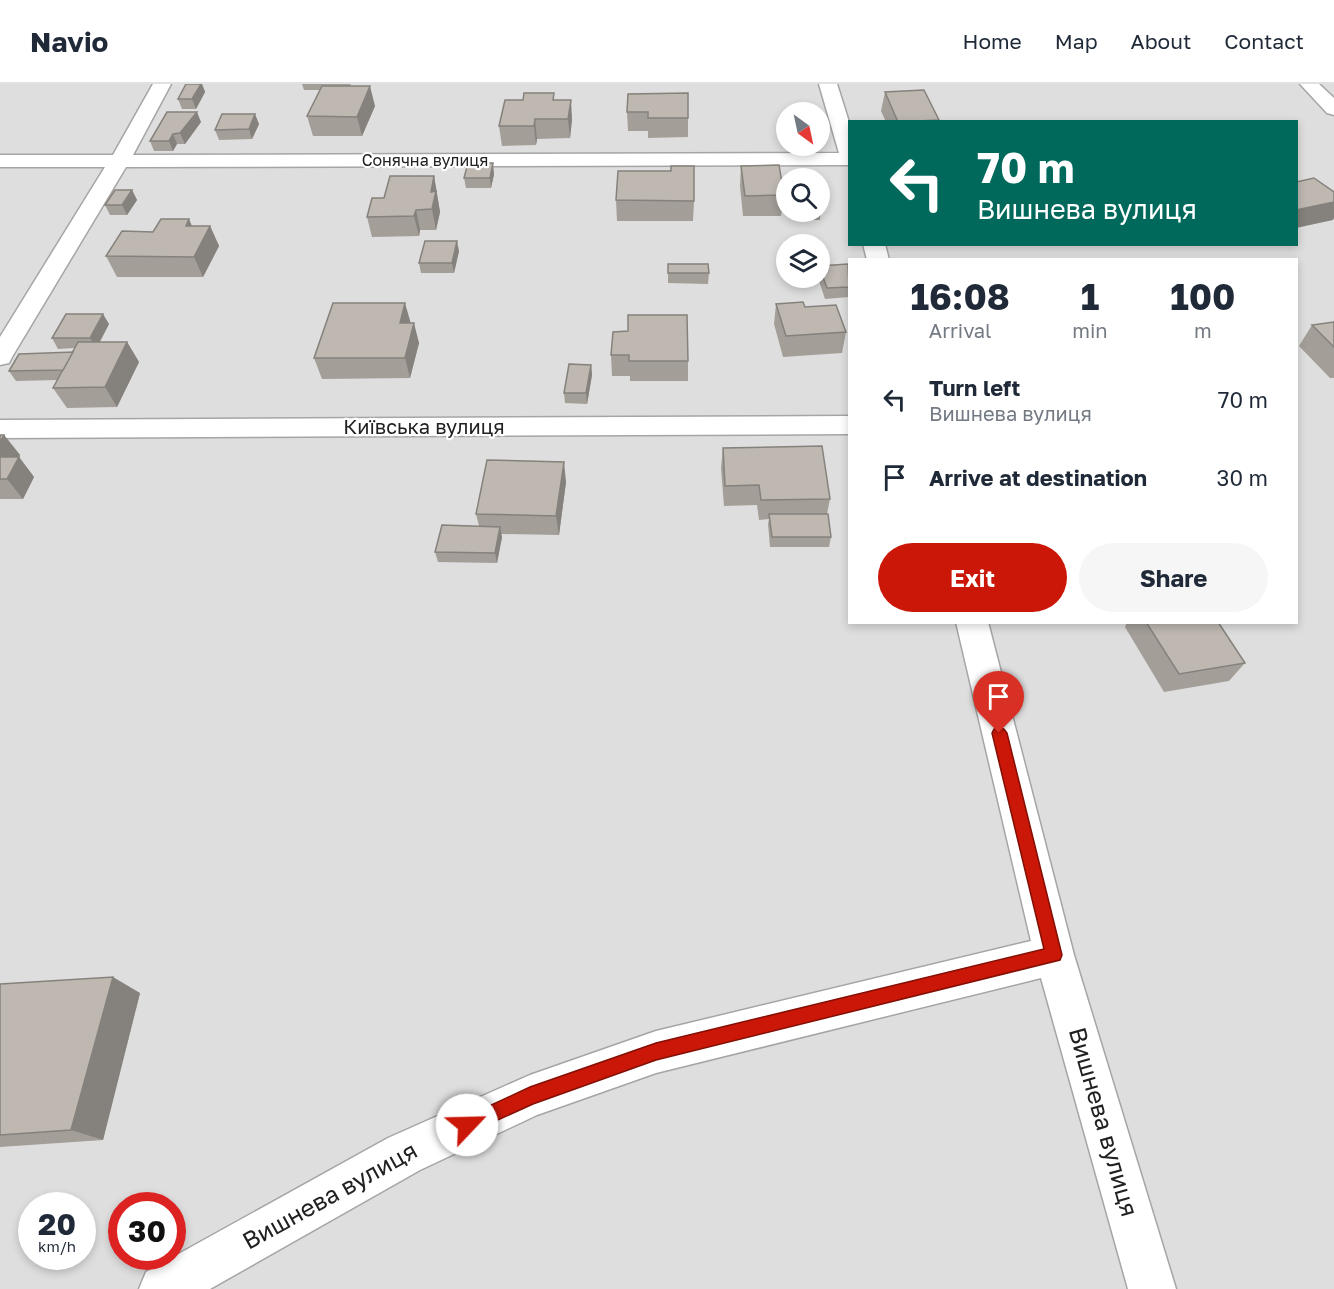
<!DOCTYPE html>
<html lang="en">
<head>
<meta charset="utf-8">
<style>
  body { margin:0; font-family:"Golos Text",sans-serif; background:#f6f6f7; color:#1f2937; height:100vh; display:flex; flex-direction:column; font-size:22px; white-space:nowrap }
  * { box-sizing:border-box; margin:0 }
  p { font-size:20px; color:#747a83 }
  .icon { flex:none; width:33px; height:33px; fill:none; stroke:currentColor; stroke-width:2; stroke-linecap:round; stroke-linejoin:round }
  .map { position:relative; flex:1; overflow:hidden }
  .panel { position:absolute; left:848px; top:174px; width:450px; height:366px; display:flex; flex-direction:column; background:#fff; border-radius:0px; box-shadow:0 3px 9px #0003 }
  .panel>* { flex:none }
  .top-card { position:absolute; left:848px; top:36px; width:450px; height:126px; border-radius:0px; box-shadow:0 3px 9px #0003; background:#00695c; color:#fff; overflow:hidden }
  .needle { width:39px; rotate:147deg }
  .tools { position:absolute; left:776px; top:18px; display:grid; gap:12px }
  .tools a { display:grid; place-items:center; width:54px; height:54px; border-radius:50%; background:#fff; box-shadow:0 3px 9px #0003; font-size:30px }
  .speed { position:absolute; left:18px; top:1108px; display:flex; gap:12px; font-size:30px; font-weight:700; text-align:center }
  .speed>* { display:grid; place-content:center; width:78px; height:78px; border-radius:50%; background:#fff; box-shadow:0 3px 9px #0003; line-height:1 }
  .speed small { font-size:15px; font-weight:400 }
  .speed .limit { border:9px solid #d22; background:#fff; color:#111 }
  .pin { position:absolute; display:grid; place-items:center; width:51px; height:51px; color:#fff; margin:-62px -26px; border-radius:50% 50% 50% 0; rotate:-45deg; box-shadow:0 0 6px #0007 }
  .pin .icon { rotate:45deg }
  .me { position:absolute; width:66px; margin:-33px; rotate:66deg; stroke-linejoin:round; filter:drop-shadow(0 0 4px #0008) }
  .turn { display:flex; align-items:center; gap:21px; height:126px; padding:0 30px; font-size:27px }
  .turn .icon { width:78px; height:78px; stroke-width:2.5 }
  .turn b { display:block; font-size:42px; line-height:51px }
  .eta { display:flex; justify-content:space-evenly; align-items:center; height:102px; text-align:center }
  .eta b { font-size:36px; font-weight:700; line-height:42px }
  .button { display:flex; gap:12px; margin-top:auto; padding:12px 30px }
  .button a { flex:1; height:69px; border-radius:36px; background:#ca1708; color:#fff; font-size:24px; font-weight:700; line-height:69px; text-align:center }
  .button a+a { background:#f6f6f7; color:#1f2937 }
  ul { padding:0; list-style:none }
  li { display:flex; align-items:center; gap:18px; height:78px; padding:0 30px }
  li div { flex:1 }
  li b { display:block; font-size:22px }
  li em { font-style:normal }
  header { display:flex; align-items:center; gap:36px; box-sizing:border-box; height:84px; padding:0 30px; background:#fff; border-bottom:2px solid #e0e1e3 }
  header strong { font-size:28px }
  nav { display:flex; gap:33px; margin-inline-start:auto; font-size:21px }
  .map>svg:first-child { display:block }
  .residential { fill:#dfdede; fill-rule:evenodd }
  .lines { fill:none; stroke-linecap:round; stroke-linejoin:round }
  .street-casing { stroke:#a5a5a5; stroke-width:3 }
  .street { fill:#fff; fill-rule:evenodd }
  .wall { fill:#a39e98 }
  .shaded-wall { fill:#85817c }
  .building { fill:#beb8b1; stroke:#85817c; stroke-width:1.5 }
  .route { fill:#ca1708; stroke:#830f05; stroke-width:1.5 }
  .labels { text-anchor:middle; stroke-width:4.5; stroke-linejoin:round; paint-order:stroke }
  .far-street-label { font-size:16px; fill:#212121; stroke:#fff }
  .street-label { font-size:20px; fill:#212121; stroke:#fff }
  .near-street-label { font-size:24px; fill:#212121; stroke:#fff }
</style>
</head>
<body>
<header>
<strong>Navio</strong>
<nav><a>Home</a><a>Map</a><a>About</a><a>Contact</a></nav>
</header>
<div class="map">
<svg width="1334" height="1205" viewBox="0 0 1334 1205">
  <rect width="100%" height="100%" fill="#f1efe8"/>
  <path class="residential" d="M0,0H1334V1205H0ZM786,28H819V62H786ZM849,38H1296V160H849ZM786,94H819V128H786ZM786,160H819V194H786ZM849,176H1296V538H849ZM32,1122H82V1173H32ZM122,1122H172V1173H122Z"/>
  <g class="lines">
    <defs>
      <g id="street">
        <polygon points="153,0 171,0 133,71 839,69 819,0 837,0 849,38 849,81 126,83 12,273 9,279 0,281 0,253 105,83 0,83 0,71 113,71"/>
        <polygon points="1300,0 1319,0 1334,14 1334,31 1327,29"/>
        <polygon points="863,160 885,160 889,176 867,176"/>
        <polygon points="849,332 849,350 0,354 0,336"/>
        <polygon points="956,538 988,538 1074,871 1176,1205 1128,1205 1041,894 656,989 537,1031 420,1086 210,1205 139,1205 146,1188 388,1054 530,991 656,947 1031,857"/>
      </g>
    </defs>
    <use href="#street" class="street-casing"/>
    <use href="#street" class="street"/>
  </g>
  <g class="wall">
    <polygon points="186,0 202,0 205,8 196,25 182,25 178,15"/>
    <polygon points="302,0 351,0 350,2 375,22 362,52 313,52 307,32 320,6 304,6"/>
    <polygon points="885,8 939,36 938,38 886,38 881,27"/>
    <polygon points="554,9 554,16 572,35 570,54 537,55 536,61 502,62 499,42 523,16"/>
    <polygon points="688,9 688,53 648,54 648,47 628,47 627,28"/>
    <polygon points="201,38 185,60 177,60 173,67 154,67 150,57"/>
    <polygon points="259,40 252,55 219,56 215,46"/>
    <polygon points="741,82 784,111 781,132 743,132 740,102"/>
    <polygon points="494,90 491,104 466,104 464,94"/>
    <polygon points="434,92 440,128 436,146 420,146 419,152 372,153 367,133 384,114"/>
    <polygon points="132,106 137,116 127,131 110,131 105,121"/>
    <polygon points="819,112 821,125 820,136 795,136 794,128 819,128"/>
    <polygon points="616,116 694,117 693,137 617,137"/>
    <polygon points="192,142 210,142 219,162 203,193 117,193 106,172 153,148"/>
    <polygon points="459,167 454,189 421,189 419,179"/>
    <polygon points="668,180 709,189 708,200 668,199"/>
    <polygon points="819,182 849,182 849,213 825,215 818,194 819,194"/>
    <polygon points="776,220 805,223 846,248 842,269 783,273 774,240"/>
    <polygon points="1334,238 1334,294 1330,294 1299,262 1312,241"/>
    <polygon points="410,239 419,259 410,294 322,295 314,274"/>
    <polygon points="109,240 100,258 127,258 139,278 117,323 67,324 53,304 58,296 16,297 9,287 73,268 75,264 58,265 52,254"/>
    <polygon points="613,248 688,277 688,297 630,297 630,292 612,292 611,271"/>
    <polygon points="591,281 592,291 587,320 565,319 564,309"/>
    <polygon points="0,351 4,351 20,371 19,373 34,393 23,415 0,415"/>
    <polygon points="723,364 830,415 827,430 831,453 829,463 770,463 768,440 769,435 759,436 757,421 724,422 721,384"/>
    <polygon points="566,398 559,451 501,450 502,453 497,479 438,478 435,468 479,442 476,430"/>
    <polygon points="1127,538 1218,538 1245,579 1229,597 1164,608 1125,543"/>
    <polygon points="0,900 140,909 103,1056 0,1063"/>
  </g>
  <g class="shaded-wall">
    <polygon points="201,0 202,0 205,8 196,25 192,15"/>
    <polygon points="370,2 375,22 362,52 357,33"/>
    <polygon points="571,16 572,35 570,54 568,35"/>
    <polygon points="197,28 201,38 185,60 180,49"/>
    <polygon points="255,30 259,40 252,55 249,45"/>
    <polygon points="535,35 537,55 536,61 534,42"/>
    <polygon points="173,50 177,60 173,67 169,57"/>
    <polygon points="493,79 494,90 491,104 490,94"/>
    <polygon points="434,92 440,128 436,146 432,125 431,108"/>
    <polygon points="132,106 137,116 127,131 122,121"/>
    <polygon points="1334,118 1334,134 1333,136 1296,144 1296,126"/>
    <polygon points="416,126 420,146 419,152 414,132"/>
    <polygon points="189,135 198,156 186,142"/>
    <polygon points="210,142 219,162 203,193 194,173"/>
    <polygon points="457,157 459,167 454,189 452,179"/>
    <polygon points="405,219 411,240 400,239"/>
    <polygon points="103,230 109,240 96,264 90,254"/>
    <polygon points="414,239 419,259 410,294 405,274"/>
    <polygon points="127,258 139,278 117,323 105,303"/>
    <polygon points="591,281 592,291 587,320 586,309"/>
    <polygon points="4,351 20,371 8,393 0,384 0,358"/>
    <polygon points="19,373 34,393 23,415 7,395"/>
    <polygon points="564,378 566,398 559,451 556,432"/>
    <polygon points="500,443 502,453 497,479 495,469"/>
    <polygon points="113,893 140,909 103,1056 71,1046"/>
  </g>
  <g class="building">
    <polygon points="186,0 201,0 192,15 178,15"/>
    <polygon points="322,2 370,2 357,33 307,32"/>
    <polygon points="924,6 939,36 898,38 885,8"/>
    <polygon points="524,9 554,9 553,16 571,16 568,35 535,35 534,42 499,42 505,16 523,16"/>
    <polygon points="688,9 688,34 648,34 648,28 627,28 628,10"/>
    <polygon points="167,28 197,28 180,49 173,50 169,57 150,57"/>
    <polygon points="222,30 255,30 249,45 215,46"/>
    <polygon points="468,79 493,79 490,94 464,94"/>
    <polygon points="779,81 784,111 745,112 741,82"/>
    <polygon points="671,82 694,82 694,117 616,116 618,87 671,87"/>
    <polygon points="790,90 815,90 816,94 791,94"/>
    <polygon points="390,92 434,92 431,108 436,107 432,125 416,126 414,132 367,133 372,114 384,114"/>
    <polygon points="1314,94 1334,108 1334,118 1296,126 1296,98"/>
    <polygon points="115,106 132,106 122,121 105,121"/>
    <polygon points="819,112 821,125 819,125"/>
    <polygon points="161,135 189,135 186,142 210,142 194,173 106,172 122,147 153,148"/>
    <polygon points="425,157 457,157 452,179 419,179"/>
    <polygon points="668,180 708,180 709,189 668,189"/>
    <polygon points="848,180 849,203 827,204 819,182"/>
    <polygon points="803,218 805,223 836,221 846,248 786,252 776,220"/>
    <polygon points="333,219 405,219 400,239 414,239 405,274 314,274"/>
    <polygon points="66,230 103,230 90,254 52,254"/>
    <polygon points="628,231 687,231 688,277 629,277 629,271 611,271 613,248 628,247"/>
    <polygon points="1334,238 1334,263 1312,241"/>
    <polygon points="78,258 127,258 105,303 53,304"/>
    <polygon points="73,268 63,286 9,287 19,270"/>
    <polygon points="569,280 591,281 586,309 564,309"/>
    <polygon points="0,351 4,351 0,358"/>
    <polygon points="822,362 830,415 761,416 759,401 725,402 723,364"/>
    <polygon points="0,373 19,373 7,395 0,395"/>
    <polygon points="487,376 564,378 556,432 476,430"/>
    <polygon points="769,430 828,430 831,453 772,453"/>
    <polygon points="442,441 500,443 495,469 435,468"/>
    <polygon points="1146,538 1218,538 1245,579 1179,590"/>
    <polygon points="113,893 71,1046 0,1051 0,900"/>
  </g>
  <polygon class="route" points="999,643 1004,645 1007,649 1062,871 1060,876 656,976 533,1020 467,1050 461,1047 458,1041 461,1035 530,1003 656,959 1044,865 992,649 994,645"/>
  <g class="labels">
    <g class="far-street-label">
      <text x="425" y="82">Сонячна вулиця</text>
    </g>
    <g class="street-label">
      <text x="424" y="350">Київська вулиця</text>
    </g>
    <g class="near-street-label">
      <text transform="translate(1103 1038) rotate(74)" y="8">Вишнева вулиця</text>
      <text transform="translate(330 1112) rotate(-29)" y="8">Вишнева вулиця</text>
    </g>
  </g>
</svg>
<div class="tools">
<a><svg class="needle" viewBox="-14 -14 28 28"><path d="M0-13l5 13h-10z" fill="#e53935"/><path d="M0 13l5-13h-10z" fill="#747a83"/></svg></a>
<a><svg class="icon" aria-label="search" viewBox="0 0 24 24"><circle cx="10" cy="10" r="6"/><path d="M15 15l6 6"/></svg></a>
<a><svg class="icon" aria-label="layers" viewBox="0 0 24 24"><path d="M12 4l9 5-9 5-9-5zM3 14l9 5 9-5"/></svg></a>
</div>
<div class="speed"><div>20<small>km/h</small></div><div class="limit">30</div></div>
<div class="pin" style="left:999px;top:649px;background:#d93025"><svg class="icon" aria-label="arrive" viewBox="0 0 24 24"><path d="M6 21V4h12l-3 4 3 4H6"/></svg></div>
<svg class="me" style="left:467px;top:1041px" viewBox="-20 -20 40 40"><circle r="19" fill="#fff"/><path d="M0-13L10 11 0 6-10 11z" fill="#ca1708"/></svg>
<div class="top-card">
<div class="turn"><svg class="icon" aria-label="left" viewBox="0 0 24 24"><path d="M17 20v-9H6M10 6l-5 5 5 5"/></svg><div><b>70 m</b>Вишнева вулиця</div></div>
</div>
<section class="panel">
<div class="eta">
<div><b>16:08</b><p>Arrival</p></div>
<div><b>1</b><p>min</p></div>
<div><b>100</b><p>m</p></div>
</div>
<ul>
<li><svg class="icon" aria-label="left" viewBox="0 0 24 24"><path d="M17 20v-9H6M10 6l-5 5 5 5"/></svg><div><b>Turn left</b><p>Вишнева вулиця</p></div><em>70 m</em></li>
<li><svg class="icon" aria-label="arrive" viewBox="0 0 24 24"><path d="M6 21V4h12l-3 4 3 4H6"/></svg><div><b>Arrive at destination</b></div><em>30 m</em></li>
</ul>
<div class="button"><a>Exit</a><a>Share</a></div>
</section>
</div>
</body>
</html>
